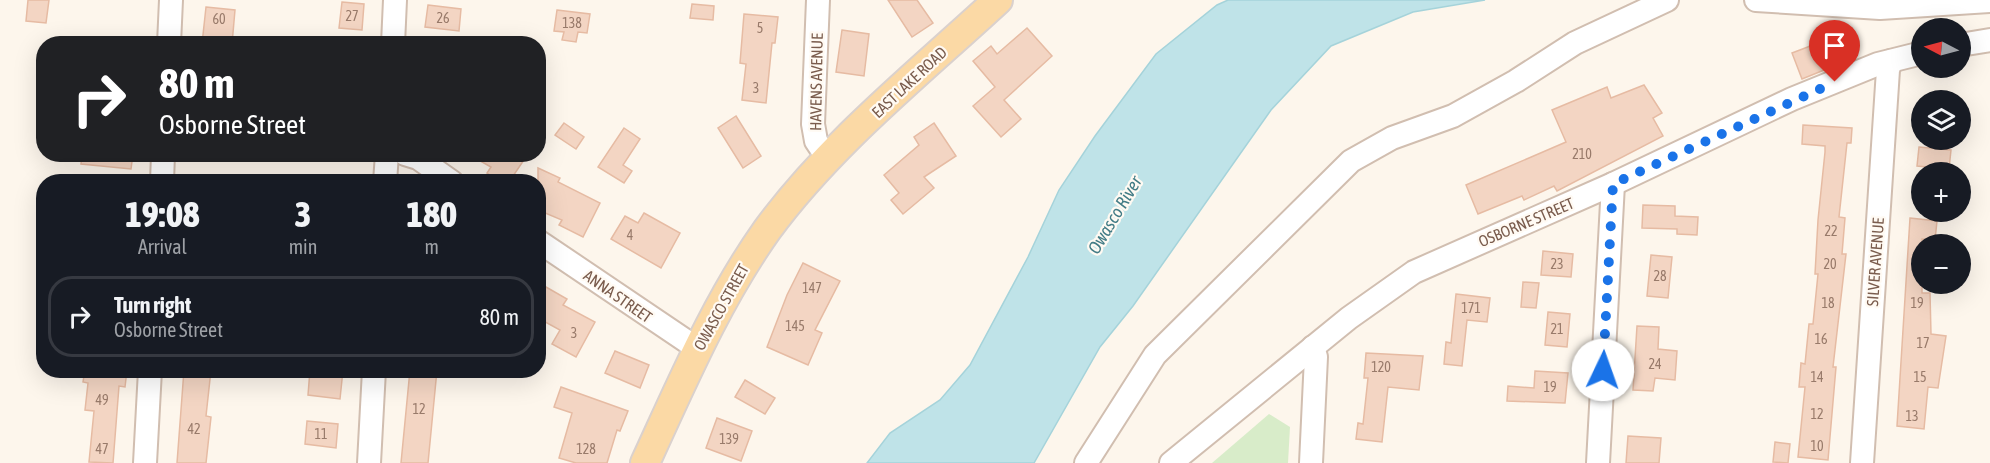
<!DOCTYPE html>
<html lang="en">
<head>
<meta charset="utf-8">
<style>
  body { margin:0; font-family:"Asap Condensed",sans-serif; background:#242831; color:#f1f3f6; height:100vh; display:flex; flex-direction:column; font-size:22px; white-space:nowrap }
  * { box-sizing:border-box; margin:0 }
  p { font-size:20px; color:#9ea1a6 }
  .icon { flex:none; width:33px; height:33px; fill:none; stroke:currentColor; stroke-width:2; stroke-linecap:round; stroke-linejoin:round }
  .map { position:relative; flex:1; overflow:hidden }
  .drawer { position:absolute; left:36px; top:174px; width:510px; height:204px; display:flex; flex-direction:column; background:#171b24; border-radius:24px; box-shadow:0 6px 24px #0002 }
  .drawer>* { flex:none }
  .guide { position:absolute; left:36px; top:36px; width:510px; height:126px; border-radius:24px; box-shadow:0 6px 24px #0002; background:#202124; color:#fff; overflow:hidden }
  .needle { width:39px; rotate:276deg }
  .tools { position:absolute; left:1911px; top:18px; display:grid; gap:12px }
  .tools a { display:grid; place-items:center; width:60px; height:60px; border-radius:50%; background:#171b24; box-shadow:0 6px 24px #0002; font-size:30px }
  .pin { position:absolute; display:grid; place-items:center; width:51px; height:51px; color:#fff; margin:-62px -26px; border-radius:50% 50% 50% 0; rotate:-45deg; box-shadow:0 0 6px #0007 }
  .pin .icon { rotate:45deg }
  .me { position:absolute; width:66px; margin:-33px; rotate:3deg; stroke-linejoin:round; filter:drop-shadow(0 0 4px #0008) }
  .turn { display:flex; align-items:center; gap:21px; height:126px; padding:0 24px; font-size:27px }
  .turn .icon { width:78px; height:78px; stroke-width:2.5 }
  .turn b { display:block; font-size:42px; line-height:51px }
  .eta { display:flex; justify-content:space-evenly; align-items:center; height:102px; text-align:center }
  .eta b { font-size:36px; font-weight:800; line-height:42px }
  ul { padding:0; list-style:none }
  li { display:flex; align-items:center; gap:18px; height:81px; margin:0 12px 9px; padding:0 12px; border:3px solid #363941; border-radius:24px }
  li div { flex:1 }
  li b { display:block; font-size:22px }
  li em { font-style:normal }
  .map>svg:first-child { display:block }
  .green { fill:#d8ecc9 }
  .water { fill:#bfe3e8; stroke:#a5d3da; stroke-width:1.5 }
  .building { fill:#f3d5c3; stroke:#e6bba3; stroke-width:1.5 }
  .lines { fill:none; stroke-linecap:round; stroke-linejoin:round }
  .minor-casing { stroke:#d1beb0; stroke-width:26 }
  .major-casing { stroke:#dad1cd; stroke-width:32 }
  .minor { stroke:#fff; stroke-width:22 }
  .major { stroke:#fbd9a5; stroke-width:28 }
  .route { stroke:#1a73e8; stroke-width:10; stroke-dasharray:0 18 }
  .labels { text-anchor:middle; stroke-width:4.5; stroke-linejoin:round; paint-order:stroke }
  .number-label { font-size:14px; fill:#987a6a }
  .street-label { font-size:16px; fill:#7a5c4d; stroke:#fffaf3 }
  .water-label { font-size:18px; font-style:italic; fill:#437c86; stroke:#fffaf3 }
</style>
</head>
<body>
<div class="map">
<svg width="1990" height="463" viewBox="0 0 1990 463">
  <rect width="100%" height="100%" fill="#fdf6ec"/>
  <polygon class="green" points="1269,414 1290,427 1288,463 1212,463"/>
  <polygon class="water" points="1228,0 1485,0 1413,12 1331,46 1271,110 1133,306 1100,347 1034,463 867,463 890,433 940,400 970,365 1028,257 1059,190 1095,136 1156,54 1217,5"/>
  <g class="building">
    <polygon points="28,0 49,0 46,23 26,21"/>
    <polygon points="888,0 917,0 933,23 912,37"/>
    <polygon points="342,2 364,4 362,30 339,28"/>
    <polygon points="692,4 714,6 713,20 690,18"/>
    <polygon points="428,5 461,9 459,31 425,27"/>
    <polygon points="206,7 235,10 232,44 202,44"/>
    <polygon points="557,10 590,14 587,33 578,32 576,42 562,40 564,32 554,31"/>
    <polygon points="744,14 778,17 775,43 772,43 766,103 742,100 746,64 740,63"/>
    <polygon points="1027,28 1052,56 1004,100 1021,119 1001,137 973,106 995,87 973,61 991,46 997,54"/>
    <polygon points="842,30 869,34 864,76 836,72"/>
    <polygon points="1813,45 1817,54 1832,48 1839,64 1802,79 1792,53"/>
    <polygon points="1644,85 1662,113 1653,118 1663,136 1557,191 1554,186 1524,200 1522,196 1478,214 1466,185 1566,142 1552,110 1607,87 1611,98"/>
    <polygon points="736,116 761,156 743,168 718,128"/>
    <polygon points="564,123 584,137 576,149 555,135"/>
    <polygon points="934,123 956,156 924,177 934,188 903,214 891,200 899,193 884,175 919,145 914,137"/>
    <polygon points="1803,125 1852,128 1851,143 1847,143 1839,217 1845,218 1842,254 1846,254 1833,367 1836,367 1828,460 1798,457 1805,387 1799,387 1801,363 1805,364 1809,324 1813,324 1818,274 1815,274 1818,220 1825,152 1825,146 1802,144"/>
    <polygon points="624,128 640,139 623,165 632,171 624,183 598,167"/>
    <polygon points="1919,147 1951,150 1949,169 1917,166"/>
    <polygon points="82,154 133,154 131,169 81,164"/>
    <polygon points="468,154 528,154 509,182 500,182 487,173 491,167"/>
    <polygon points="538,168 560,178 558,182 600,203 583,237 559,225 562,220 538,210"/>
    <polygon points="1643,205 1675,206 1675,216 1698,217 1697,235 1677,234 1677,229 1642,228"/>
    <polygon points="644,213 680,233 661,268 611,239 625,216 638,223"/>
    <polygon points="1910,218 1937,221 1935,240 1922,239 1922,293 1930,293 1931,334 1946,336 1938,388 1928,387 1924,429 1897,426"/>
    <polygon points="1543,251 1573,254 1571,277 1541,275"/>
    <polygon points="1651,255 1672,257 1668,298 1647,296"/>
    <polygon points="803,263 840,281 815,330 822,333 808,365 767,347 787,295"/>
    <polygon points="1523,282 1539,283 1536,308 1521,307"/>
    <polygon points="546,287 567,299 563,305 595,322 576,357 552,344 560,330 538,318 538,300"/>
    <polygon points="1456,294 1490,298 1487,322 1467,320 1462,366 1444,364 1446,342 1451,343"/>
    <polygon points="1548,312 1570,314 1567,347 1545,345"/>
    <polygon points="1637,326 1659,327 1658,349 1677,351 1675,380 1655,378 1653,391 1633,390"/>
    <polygon points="615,351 649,365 640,388 605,373"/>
    <polygon points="1366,353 1423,356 1419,390 1388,387 1382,442 1356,439 1358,423 1363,424 1368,378 1364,378"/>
    <polygon points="85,370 127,370 125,387 119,386 113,463 89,462 94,411 85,410 88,383 83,382"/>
    <polygon points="184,370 211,370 206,416 211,417 206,463 177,463"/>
    <polygon points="310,370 343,370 340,399 308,395"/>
    <polygon points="410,370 437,370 428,463 401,463"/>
    <polygon points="1535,371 1568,373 1565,403 1507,401 1508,386 1534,388"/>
    <polygon points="745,380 775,398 765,414 735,397"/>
    <polygon points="561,387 628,411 620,431 617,430 607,463 576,463 559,458 572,413 554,407"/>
    <polygon points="717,418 752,431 741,461 706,448"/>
    <polygon points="307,421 338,424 336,448 305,444"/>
    <polygon points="1628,436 1661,438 1659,463 1626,463"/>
    <polygon points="1775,442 1790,444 1788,463 1773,462"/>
  </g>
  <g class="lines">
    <defs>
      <g id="minor">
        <polyline points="818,0 813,124 816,141 828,159"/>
        <polyline points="1756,0 1880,8 1990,1"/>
        <polyline points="169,44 171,0"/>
        <polyline points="393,44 395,0"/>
        <polyline points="1960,45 1990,40"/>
        <polyline points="405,154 418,158 452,182"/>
        <polyline points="162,182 163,154"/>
        <polyline points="385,182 387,154"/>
        <polyline points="538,241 698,349"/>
        <polyline points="145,463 150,370"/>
        <polyline points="369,463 374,370"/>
        <polyline points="1086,463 1155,355 1351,161 1392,138 1453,116 1516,81 1575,43 1667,0"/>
        <polyline points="1171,463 1349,318 1414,272 1613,184 1792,99 1878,64 1922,53"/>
        <polyline points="1311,463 1316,357 1313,347"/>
        <polyline points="1598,463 1613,184"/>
        <polyline points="1862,463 1888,70 1891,61"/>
      </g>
      <path id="major" d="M645,463C682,383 716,302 767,230C831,143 919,73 998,0"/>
    </defs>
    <use href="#minor" class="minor-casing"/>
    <use href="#major" class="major-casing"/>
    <use href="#minor" class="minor"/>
    <use href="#major" class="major"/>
  </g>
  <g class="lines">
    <polyline class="route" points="1603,370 1613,184 1835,82"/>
  </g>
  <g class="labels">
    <g class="number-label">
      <text x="352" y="21">27</text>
      <text x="443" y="23">26</text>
      <text x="219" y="24">60</text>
      <text x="572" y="28">138</text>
      <text x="760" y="33">5</text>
      <text x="756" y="93">3</text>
      <text x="1582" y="159">210</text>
      <text x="1831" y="236">22</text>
      <text x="630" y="240">4</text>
      <text x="1557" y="269">23</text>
      <text x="1830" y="269">20</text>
      <text x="1660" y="281">28</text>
      <text x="812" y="293">147</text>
      <text x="1828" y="308">18</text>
      <text x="1917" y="308">19</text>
      <text x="1471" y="313">171</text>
      <text x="795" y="331">145</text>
      <text x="1557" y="334">21</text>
      <text x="574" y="338">3</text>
      <text x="1821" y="344">16</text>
      <text x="1923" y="348">17</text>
      <text x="1655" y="369">24</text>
      <text x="1381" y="372">120</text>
      <text x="1817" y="382">14</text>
      <text x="1920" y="382">15</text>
      <text x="1550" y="392">19</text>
      <text x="102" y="405">49</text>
      <text x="419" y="414">12</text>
      <text x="1817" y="419">12</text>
      <text x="1912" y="421">13</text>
      <text x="194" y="434">42</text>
      <text x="321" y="439">11</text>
      <text x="729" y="444">139</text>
      <text x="1817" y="451">10</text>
      <text x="102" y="454">47</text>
      <text x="586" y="454">128</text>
    </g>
    <g class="street-label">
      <text transform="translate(816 82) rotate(-89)" y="6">HAVENS AVENUE</text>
      <text transform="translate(909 82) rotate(-43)" y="6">EAST LAKE ROAD</text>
      <text transform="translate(1526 222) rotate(-23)" y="6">OSBORNE STREET</text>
      <text transform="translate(1875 262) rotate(-86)" y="6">SILVER AVENUE</text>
      <text transform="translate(618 296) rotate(35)" y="6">ANNA STREET</text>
      <text transform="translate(721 307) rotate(-61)" y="6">OWASCO STREET</text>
    </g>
    <g class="water-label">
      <text transform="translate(1115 215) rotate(-59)" y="6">Owasco River</text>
    </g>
  </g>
</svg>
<div class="tools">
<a><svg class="needle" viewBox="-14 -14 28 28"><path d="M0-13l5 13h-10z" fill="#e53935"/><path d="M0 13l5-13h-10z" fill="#9ea1a6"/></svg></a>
<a><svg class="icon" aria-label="layers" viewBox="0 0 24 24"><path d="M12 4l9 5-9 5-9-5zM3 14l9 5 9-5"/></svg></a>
<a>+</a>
<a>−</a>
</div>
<div class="pin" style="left:1835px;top:82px;background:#d93025"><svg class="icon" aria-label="arrive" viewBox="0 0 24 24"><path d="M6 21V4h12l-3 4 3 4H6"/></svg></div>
<svg class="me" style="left:1603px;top:370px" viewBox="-20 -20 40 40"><circle r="19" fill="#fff"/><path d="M0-13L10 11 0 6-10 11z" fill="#1a73e8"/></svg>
<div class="guide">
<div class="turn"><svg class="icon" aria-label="right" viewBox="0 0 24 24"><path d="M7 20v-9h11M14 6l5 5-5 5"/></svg><div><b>80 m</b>Osborne Street</div></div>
</div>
<section class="drawer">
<div class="eta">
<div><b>19:08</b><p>Arrival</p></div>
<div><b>3</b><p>min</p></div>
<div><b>180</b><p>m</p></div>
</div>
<ul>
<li><svg class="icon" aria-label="right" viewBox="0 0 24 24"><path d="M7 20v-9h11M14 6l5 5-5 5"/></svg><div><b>Turn right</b><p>Osborne Street</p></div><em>80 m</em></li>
</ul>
</section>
</div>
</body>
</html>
